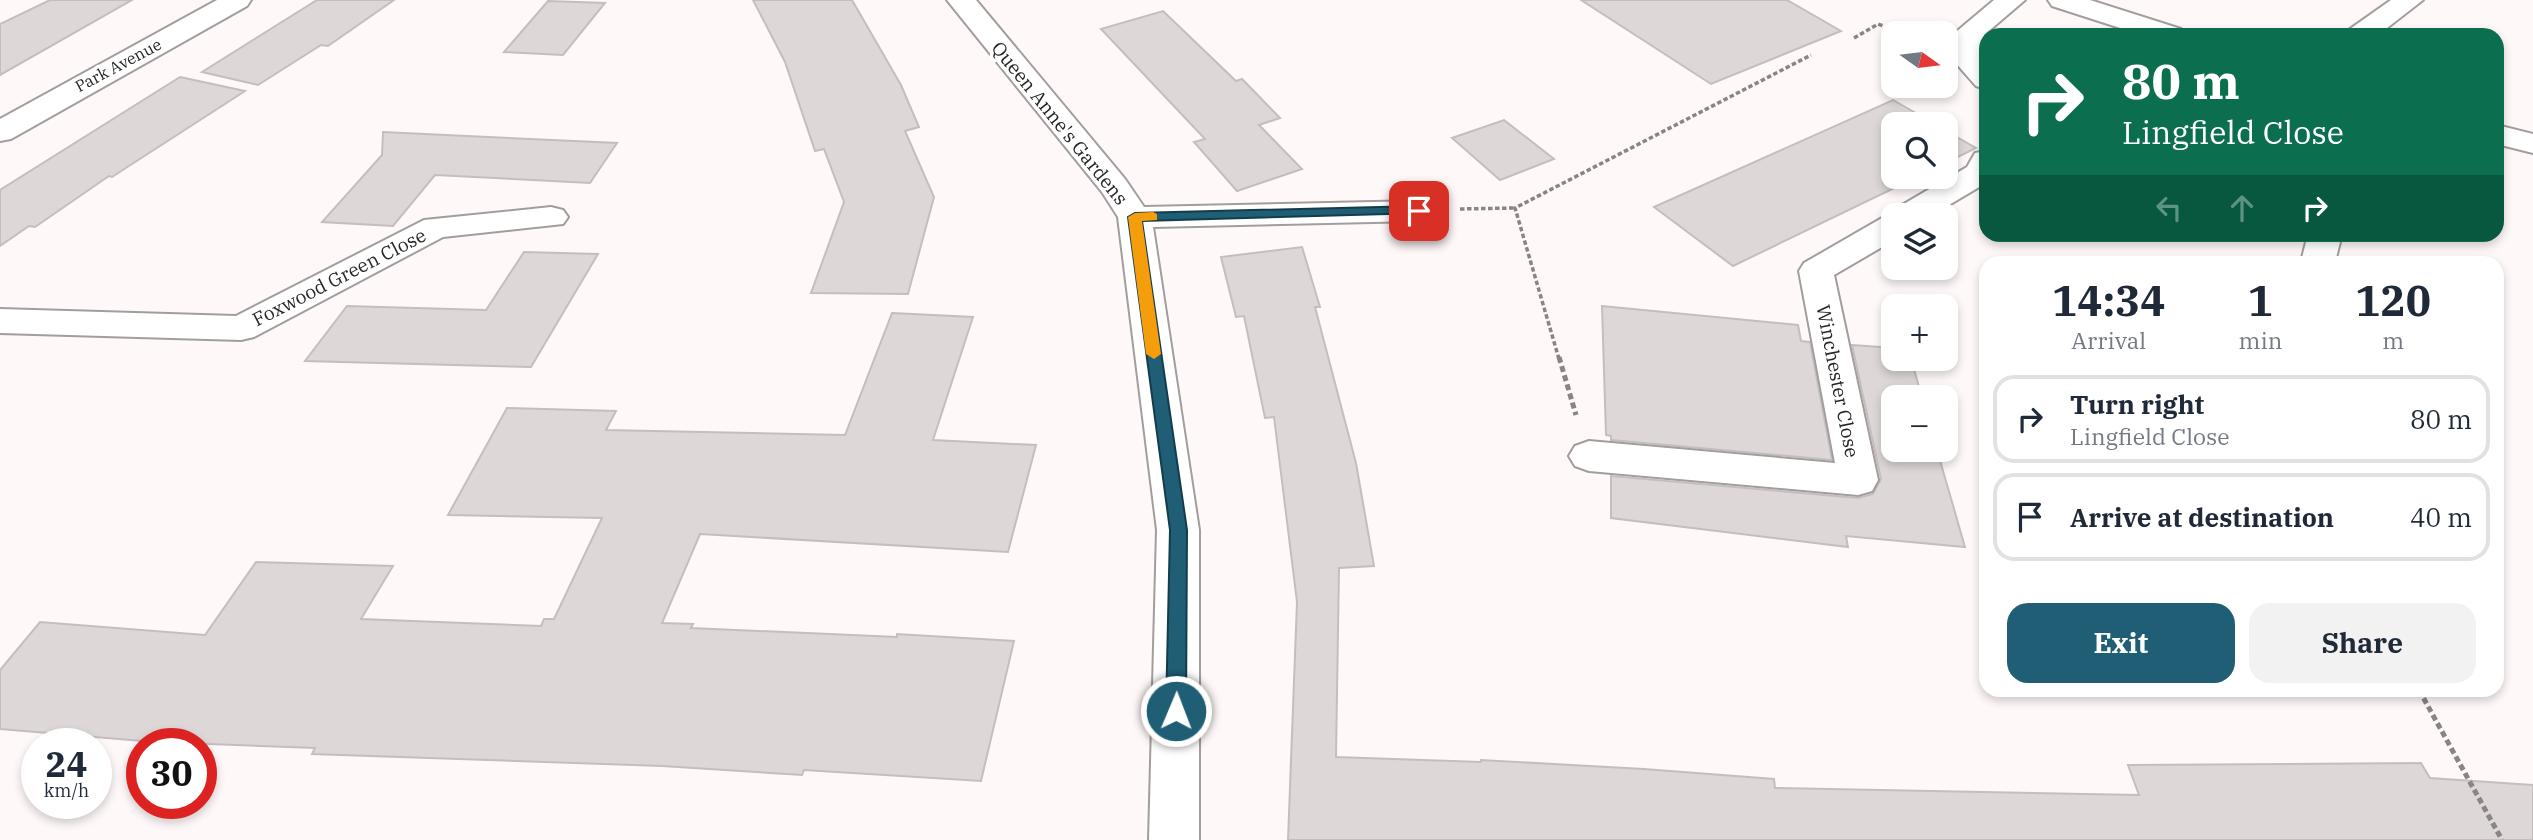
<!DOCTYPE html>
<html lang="en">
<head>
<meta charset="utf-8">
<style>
  body { margin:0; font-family:"IBM Plex Serif",serif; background:#f2f2f3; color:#1f2937; height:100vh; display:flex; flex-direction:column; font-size:26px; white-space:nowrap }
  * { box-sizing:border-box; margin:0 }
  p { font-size:23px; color:#747a83 }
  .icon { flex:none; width:38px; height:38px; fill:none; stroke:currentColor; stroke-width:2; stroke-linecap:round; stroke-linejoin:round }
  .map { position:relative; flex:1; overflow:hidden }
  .sheet { position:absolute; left:1979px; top:256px; width:525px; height:441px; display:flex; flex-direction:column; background:#fff; border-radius:21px; box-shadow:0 4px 10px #0003 }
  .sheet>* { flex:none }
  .banner { position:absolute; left:1979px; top:28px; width:525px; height:214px; border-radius:21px; box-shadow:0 4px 10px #0003; background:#0b6e4f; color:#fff; overflow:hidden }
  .needle { width:46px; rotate:104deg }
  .controls { position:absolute; left:1881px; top:21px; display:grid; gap:14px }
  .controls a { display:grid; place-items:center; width:77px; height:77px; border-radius:14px; background:#fff; box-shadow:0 4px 10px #0003; font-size:35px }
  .speed { position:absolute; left:21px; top:728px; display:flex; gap:14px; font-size:35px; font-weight:700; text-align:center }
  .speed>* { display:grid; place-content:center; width:91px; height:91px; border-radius:50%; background:#fff; box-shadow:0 4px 10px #0003; line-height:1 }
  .speed small { font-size:18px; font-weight:400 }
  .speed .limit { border:10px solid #d22; background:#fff; color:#111 }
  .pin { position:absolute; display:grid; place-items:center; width:60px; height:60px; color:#fff; margin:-30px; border-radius:14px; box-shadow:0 4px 10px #0006 }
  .me { position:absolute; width:77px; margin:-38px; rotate:1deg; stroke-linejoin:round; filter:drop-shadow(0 0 5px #0008) }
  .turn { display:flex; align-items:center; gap:24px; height:147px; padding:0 28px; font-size:32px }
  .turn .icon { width:91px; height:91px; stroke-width:2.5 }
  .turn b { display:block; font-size:49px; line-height:60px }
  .lanes { display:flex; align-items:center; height:66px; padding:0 28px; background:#0003; justify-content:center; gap:35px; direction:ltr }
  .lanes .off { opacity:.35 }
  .eta { display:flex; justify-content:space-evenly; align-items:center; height:119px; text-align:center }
  .eta b { font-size:42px; font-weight:700; line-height:49px }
  .cta { display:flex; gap:14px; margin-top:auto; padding:14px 28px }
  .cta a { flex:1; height:80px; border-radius:21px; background:#1f5e74; color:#fff; font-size:28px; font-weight:700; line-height:80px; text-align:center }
  .cta a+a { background:#f2f2f3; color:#1f2937 }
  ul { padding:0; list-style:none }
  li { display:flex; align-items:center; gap:21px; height:88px; margin:0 14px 10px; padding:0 14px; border:4px solid #e0e1e3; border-radius:21px }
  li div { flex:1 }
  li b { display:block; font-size:26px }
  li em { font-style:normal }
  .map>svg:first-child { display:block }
  .building { fill:#ddd7d7; stroke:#c4bebe; stroke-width:2 }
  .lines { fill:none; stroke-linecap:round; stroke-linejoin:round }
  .minor-casing { stroke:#a39d9d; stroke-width:4 }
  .tertiary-casing { stroke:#a39d9d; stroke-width:4 }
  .path-far1 { stroke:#898485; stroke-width:3.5; stroke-dasharray:4.5 2.5; stroke-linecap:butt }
  .path { stroke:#898485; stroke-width:5; stroke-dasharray:6 3.5; stroke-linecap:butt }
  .minor { fill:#fff; fill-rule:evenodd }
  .tertiary { fill:#fff; fill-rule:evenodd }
  .route { fill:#1f5e74; stroke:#143d4b; stroke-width:2 }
  .slow { fill:#f59e0b }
  .labels { text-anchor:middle; stroke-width:7; stroke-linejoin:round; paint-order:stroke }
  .far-street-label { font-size:16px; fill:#272525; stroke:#fff }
  .street-label { font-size:19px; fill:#272525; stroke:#fff }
</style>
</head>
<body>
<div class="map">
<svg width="2533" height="840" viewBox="0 0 2533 840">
  <rect width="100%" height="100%" fill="#fff8f9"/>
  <g class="building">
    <polygon points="50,0 132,0 0,75 0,24"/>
    <polygon points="317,0 394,0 328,46 321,45 258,85 202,72"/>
    <polygon points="753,0 852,0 901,85 919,127 905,131 934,197 908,294 811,293 844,202 824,149 815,151 785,62"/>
    <polygon points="1581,0 1787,0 1841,31 1711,84"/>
    <polygon points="548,1 605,3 563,55 504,52"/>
    <polygon points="1163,11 1236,81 1242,79 1280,118 1259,125 1302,169 1237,191 1194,142 1205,139 1101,29"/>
    <polygon points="180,77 245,91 112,177 109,176 35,227 29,226 0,246 0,190"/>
    <polygon points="1893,100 1935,124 1894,124 1894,177 1917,177 1733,266 1654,207"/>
    <polygon points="1504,120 1554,159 1500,180 1452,138"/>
    <polygon points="1946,131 1976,148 1946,163"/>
    <polygon points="383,132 467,136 617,143 590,183 435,175 393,226 322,222 382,155"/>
    <polygon points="1302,247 1320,307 1315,307 1356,463 1374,566 1339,568 1336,757 1481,762 1481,760 1644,769 1774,779 1775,788 2139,795 2128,765 2421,763 2430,778 2533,785 2533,840 1288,840 1297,602 1274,417 1265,418 1244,316 1236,317 1221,257"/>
    <polygon points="524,252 598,254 531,367 305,361 347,306 486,310"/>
    <polygon points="1602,306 1798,325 1801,341 1810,342 1832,460 1611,440 1611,436 1606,435"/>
    <polygon points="892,313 973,317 933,440 1036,445 1008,552 700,534 662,623 693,624 691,628 897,637 897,634 1014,641 981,781 804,770 802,775 662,766 312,754 315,748 154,742 0,729 0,670 40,622 205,635 256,562 393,566 361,619 541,626 544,619 554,619 602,518 448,515 507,408 616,411 606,430 845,435"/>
    <polygon points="1852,345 1894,348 1894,359 1911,359 1922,397 1894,397 1894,450 1937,450 1965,547 1846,536 1848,547 1611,518 1611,476 1858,498 1873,494 1881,479"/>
  </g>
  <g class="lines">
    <defs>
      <g id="minor">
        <polygon points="947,0 976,0 1125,179 1144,207 1419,201 1431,204 1435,211 1431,218 1419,221 1153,227 1199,530 1199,840 1149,840 1157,530 1118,217 1102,192"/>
        <polygon points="1994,0 2025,0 1984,35 1986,89 1976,86 1954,61 1956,32"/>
        <polygon points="2048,0 2090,0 2181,29 2185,35 2142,35 2052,6"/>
        <polygon points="2391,0 2423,0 2378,35 2346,35 2350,29"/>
        <polygon points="2497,125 2533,134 2533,153 2497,144"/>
        <polygon points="1986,151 1986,183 1932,215 1894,215 1894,240 1834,275 1878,480 1872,491 1858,495 1589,471 1575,466 1569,456 1575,446 1589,441 1835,463 1799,271 1804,263 1882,218 1892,215 1897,208 1967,167 1975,153"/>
        <polygon points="551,207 563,210 568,217 563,224 443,237 254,337 241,340 0,333 0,309 236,316 424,220"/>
        <polygon points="2308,234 2342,234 2335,262 2301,262"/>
      </g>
      <polygon id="tertiary" points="217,0 251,0 247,6 11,139 0,141 0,119"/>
    </defs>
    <use href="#minor" class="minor-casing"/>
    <use href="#tertiary" class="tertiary-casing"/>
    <g class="path-far1">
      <polyline points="1854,38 1878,24 1901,33"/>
      <polyline points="1460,209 1515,208"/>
      <polyline points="1559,359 1515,208 1811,55"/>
    </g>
    <g class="path">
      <polyline points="1559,357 1576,415"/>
      <polyline points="2419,690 2502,840"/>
    </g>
    <use href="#minor" class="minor"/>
    <use href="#tertiary" class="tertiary"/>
  </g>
  <polygon class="route" points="1419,206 1426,211 1424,213 1142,221 1187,530 1186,711 1183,717 1176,719 1169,717 1166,711 1170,530 1128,217 1135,213"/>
  <polygon class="slow" points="1153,212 1157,214 1157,220 1142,221 1161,354 1154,359 1146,354 1128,217 1135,213"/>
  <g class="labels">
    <g class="far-street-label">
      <text transform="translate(118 65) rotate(-28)" y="6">Park Avenue</text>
    </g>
    <g class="street-label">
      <text transform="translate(1060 123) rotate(51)" y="7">Queen Anne's Gardens</text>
      <text transform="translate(339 277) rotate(-27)" y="7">Foxwood Green Close</text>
      <text transform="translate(1838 381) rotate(79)" y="7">Winchester Close</text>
    </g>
  </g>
</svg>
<div class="controls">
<a><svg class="needle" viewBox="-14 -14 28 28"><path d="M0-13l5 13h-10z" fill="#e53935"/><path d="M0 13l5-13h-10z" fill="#747a83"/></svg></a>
<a><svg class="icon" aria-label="search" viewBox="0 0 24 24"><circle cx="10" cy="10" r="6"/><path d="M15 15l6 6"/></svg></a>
<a><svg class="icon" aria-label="layers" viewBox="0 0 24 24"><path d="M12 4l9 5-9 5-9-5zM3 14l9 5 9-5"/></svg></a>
<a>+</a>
<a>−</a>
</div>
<div class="speed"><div>24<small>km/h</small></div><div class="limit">30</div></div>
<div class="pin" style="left:1419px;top:211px;background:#d93025"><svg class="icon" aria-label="arrive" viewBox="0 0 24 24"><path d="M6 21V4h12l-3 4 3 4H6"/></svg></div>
<svg class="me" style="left:1176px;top:711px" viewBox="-20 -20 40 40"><circle r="17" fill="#1f5e74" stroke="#fff" stroke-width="3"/><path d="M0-11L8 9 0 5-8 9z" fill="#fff"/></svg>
<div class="banner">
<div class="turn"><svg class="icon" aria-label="right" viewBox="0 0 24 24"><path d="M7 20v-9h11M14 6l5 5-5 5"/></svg><div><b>80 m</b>Lingfield Close</div></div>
<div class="lanes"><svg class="icon off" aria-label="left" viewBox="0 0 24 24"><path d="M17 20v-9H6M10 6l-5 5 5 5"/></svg><svg class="icon off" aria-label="ahead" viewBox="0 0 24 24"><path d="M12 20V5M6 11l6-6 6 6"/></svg><svg class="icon" aria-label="right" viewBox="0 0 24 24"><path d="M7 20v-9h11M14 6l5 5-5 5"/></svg></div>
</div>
<section class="sheet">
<div class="eta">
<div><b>14:34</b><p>Arrival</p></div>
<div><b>1</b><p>min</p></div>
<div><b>120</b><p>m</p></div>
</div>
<ul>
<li><svg class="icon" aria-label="right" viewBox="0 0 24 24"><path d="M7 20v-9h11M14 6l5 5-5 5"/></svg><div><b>Turn right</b><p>Lingfield Close</p></div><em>80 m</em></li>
<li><svg class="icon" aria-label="arrive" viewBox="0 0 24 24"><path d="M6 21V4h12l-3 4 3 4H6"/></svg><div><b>Arrive at destination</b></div><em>40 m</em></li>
</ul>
<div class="cta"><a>Exit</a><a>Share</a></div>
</section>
</div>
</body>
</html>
